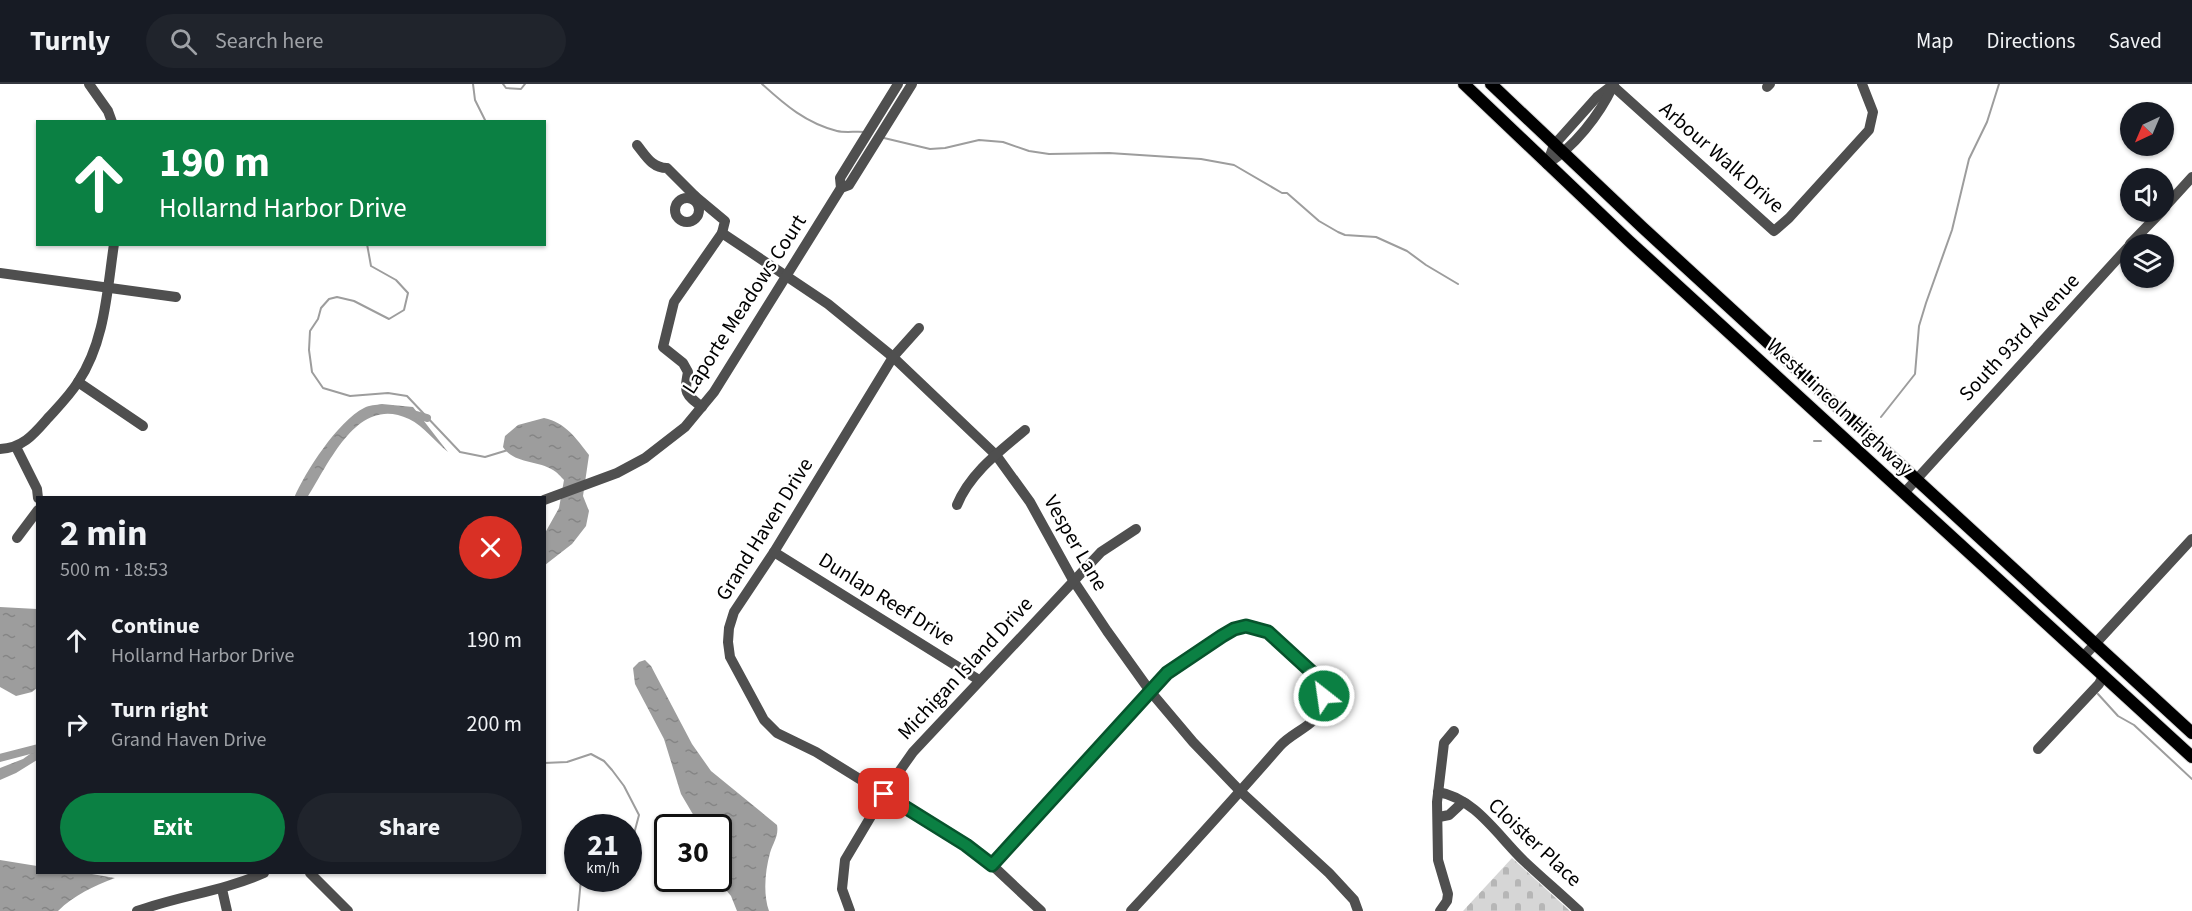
<!DOCTYPE html>
<html lang="en">
<head>
<meta charset="utf-8">
<style>
  body { margin:0; font-family:"Source Sans 3",sans-serif; background:#20242c; color:#f1f3f6; height:100vh; display:flex; flex-direction:column; font-size:22px; white-space:nowrap }
  * { box-sizing:border-box; margin:0 }
  p { font-size:20px; color:#9ea1a6 }
  .icon { flex:none; width:33px; height:33px; fill:none; stroke:currentColor; stroke-width:2; stroke-linecap:round; stroke-linejoin:round }
  .map { position:relative; flex:1; overflow:hidden }
  .details { position:absolute; left:36px; top:412px; width:510px; height:378px; display:flex; flex-direction:column; background:#171b24; border-radius:0px; box-shadow:0 2px 4px #0004 }
  .details>* { flex:none }
  .guide { position:absolute; left:36px; top:36px; width:510px; height:126px; border-radius:0px; box-shadow:0 2px 4px #0004; background:#0b8043; color:#fff; overflow:hidden }
  .needle { width:39px; rotate:224deg }
  .controls { position:absolute; left:2120px; top:18px; display:grid; gap:12px }
  .controls a { display:grid; place-items:center; width:54px; height:54px; border-radius:50%; background:#171b24; box-shadow:0 2px 4px #0004; font-size:30px }
  .speed { position:absolute; left:564px; top:730px; display:flex; gap:12px; font-size:30px; font-weight:700; text-align:center }
  .speed>* { display:grid; place-content:center; width:78px; height:78px; border-radius:50%; background:#171b24; box-shadow:0 2px 4px #0004; line-height:1 }
  .speed small { font-size:15px; font-weight:400 }
  .speed .limit { border:3px solid #111; border-radius:9px; background:#fff; color:#111 }
  .pin { position:absolute; display:grid; place-items:center; width:51px; height:51px; color:#fff; margin:-26px; border-radius:12px; box-shadow:0 3px 9px #0006 }
  .me { position:absolute; width:66px; margin:-33px; rotate:330deg; stroke-linejoin:round; filter:drop-shadow(0 0 4px #0008) }
  .turn { display:flex; align-items:center; gap:21px; height:126px; padding:0 24px; font-size:27px }
  .turn .icon { width:78px; height:78px; stroke-width:2.5 }
  .turn b { display:block; font-size:42px; line-height:51px }
  .round { display:grid; place-items:center; flex:none; width:63px; height:63px; border-radius:32px; background:#20242c }
  .head { display:flex; align-items:center; justify-content:space-between; height:102px; padding:0 24px }
  h1 { font-size:36px; font-weight:700; line-height:45px }
  .cta { display:flex; gap:12px; margin-top:auto; padding:12px 24px }
  .cta a { flex:1; height:69px; border-radius:36px; background:#0b8043; color:#fff; font-size:24px; font-weight:700; line-height:69px; text-align:center }
  .cta a+a { background:#20242c; color:#f1f3f6 }
  ul { padding:0; list-style:none }
  li { display:flex; align-items:center; gap:18px; height:84px; padding:0 24px }
  li div { flex:1 }
  li b { display:block; font-size:22px }
  li em { font-style:normal }
  header { display:flex; align-items:center; gap:36px; box-sizing:border-box; height:84px; padding:0 30px; background:#171b24; border-bottom:2px solid #363941 }
  header strong { font-size:28px }
  nav { display:flex; gap:33px; margin-inline-start:auto; font-size:21px }
  .search { width:420px; height:54px; background:#20242c; display:flex; align-items:center; gap:15px; box-sizing:border-box; padding:0 21px; border-radius:33px; color:#9ea1a6; font-size:22px }
  .map>svg:first-child { display:block }
  .cemetery { fill:url(#cemetery-stones) }
  .water { fill:url(#water-ripples) }
  .lines { fill:none; stroke-linecap:round; stroke-linejoin:round }
  .stream { stroke:#9d9d9d; stroke-width:2 }
  .canal { stroke:#9d9d9d; stroke-width:8 }
  .major-casing { stroke:#dbdbdb; stroke-width:14 }
  .minor { stroke:#4f4f4f; stroke-width:10 }
  .major { stroke:#000; stroke-width:12 }
  .route-casing { stroke:#07532c; stroke-width:15 }
  .route { stroke:#0b8043; stroke-width:10 }
  .labels { text-anchor:middle; stroke-width:4.5; stroke-linejoin:round; paint-order:stroke }
  .street-label { font-size:21px; fill:#000; stroke:#fff }
</style>
</head>
<body>
<header>
<strong>Turnly</strong>
<div class="search"><svg class="icon" aria-label="search" viewBox="0 0 24 24"><circle cx="10" cy="10" r="6"/><path d="M15 15l6 6"/></svg>Search here</div>
<nav><a>Map</a><a>Directions</a><a>Saved</a></nav>
</header>
<div class="map">
<svg width="2192" height="827" viewBox="0 0 2192 827">
  <defs>
    <pattern id="cemetery-stones" width="16" height="16" patternUnits="userSpaceOnUse" patternTransform="scale(1.5)"><rect width="16" height="16" fill="#d6d6d6"/><path d="M2 7V4a2 2 0 0 1 4 0v3zM10 15v-3a2 2 0 0 1 4 0v3z" fill="#b6b6b6"/></pattern>
    <pattern id="water-ripples" width="26" height="14" patternUnits="userSpaceOnUse" patternTransform="scale(1.5)"><rect width="26" height="14" fill="#9d9d9d"/><path d="M2 4q2-2 4 0t4 0M15 11q2-2 4 0t4 0" fill="none" stroke="#858585"/></pattern>
  </defs>
  <rect width="100%" height="100%" fill="#fff"/>
  <polygon class="cemetery" points="1512,774 1570,827 1463,827"/>
  <g class="water">
    <path d="M382,320L413,323L448,368C435,358 424,342 409,335C357,310 329,380 307,414H294C305,388 338,337 364,324C369,321 376,321 382,320Z"/>
    <path d="M544,334C566,339 576,354 589,371L583,412L589,427L586,442L572,460L545,481V449L559,424L564,396C561,393 557,388 553,386C537,376 514,380 503,363L505,352L518,341Z"/>
    <polygon points="0,523 37,525 37,604 32,608 16,612 0,603"/>
    <path d="M645,576L651,582L692,660L711,687L777,741C779,752 773,759 770,769C765,787 763,810 769,827H737L731,812L717,795H718V744H701L681,710L664,655L635,600L633,584L639,578Z"/>
    <polygon points="37,665 37,676 16,689 0,696 0,684 23,675"/>
    <path d="M0,776L37,782L38,789H86L115,794C94,802 74,811 58,827H0Z"/>
  </g>
  <g class="lines">
    <g class="stream">
      <polyline points="473,0 475,16 486,38"/>
      <polyline points="503,0 506,4 521,5 525,0"/>
      <path d="M762,0C785,21 806,39 837,47C845,49 856,47 865,48"/>
      <polyline points="884,54 930,65 945,64 979,56 1003,58 1029,67 1049,70 1109,69 1201,75 1234,81 1282,109 1287,109 1319,137 1338,148 1345,151 1376,153 1407,167 1426,181 1458,200"/>
      <polyline points="367,160 371,182 396,196 408,209 404,226 389,235 354,217 337,213 329,215 321,224 318,235 310,247 309,266 312,288 323,304 350,312 388,309 407,312 460,368 485,373 508,366"/>
      <polyline points="1881,333 1915,290 1919,242 1926,219 1952,146 1969,75 1987,38 1999,0"/>
      <polyline points="1814,357 1821,357"/>
      <polyline points="2098,610 2118,632 2134,641 2192,695"/>
      <polyline points="544,679 567,678 591,670 604,677 612,686 624,702 639,731 630,765 628,766"/>
      <polyline points="578,827 581,795"/>
    </g>
    <g class="canal">
      <polyline points="413,330 427,334"/>
      <polyline points="0,674 38,664"/>
    </g>
    <defs>
      <g id="major">
        <polyline points="1464,0 1629,157 2192,673"/>
        <polyline points="1491,0 1642,143 2192,649"/>
      </g>
    </defs>
    <use href="#major" class="major-casing"/>
    <g class="minor">
      <polyline points="89,0 108,27 112,38"/>
      <polyline points="1613,2 1774,147 1789,134 1869,46 1873,28 1862,0"/>
      <polyline points="1767,3 1770,0"/>
      <path d="M637,61C646,72 652,84 667,84L695,112"/>
      <polyline points="1547,80 1554,61 1597,13 1614,0"/>
      <path d="M1547,80C1574,63 1599,32 1613,2"/>
      <polyline points="841,104 840,94 898,0"/>
      <circle cx="687" cy="126" r="12"/>
      <path d="M692,115L695,112L725,137L722,149L674,218L663,263L683,279L688,288C684,309 685,310 702,323"/>
      <polyline points="2163,125 2192,93"/>
      <polyline points="722,149 828,220 893,273 996,371 1030,418 1073,496 1107,547 1150,607 1193,658 1241,708 1329,789 1354,816 1358,827"/>
      <polyline points="2130,160 2161,128"/>
      <polyline points="0,189 176,213"/>
      <polyline points="919,244 893,273 774,468 734,528 729,544 728,558 730,573 764,636 777,649 816,668 966,761 992,781 1041,827"/>
      <polyline points="78,298 143,342"/>
      <polyline points="16,363 37,405 38,414"/>
      <path d="M0,365C23,364 34,350 48,334C59,322 70,311 78,298C105,258 107,207 114,160"/>
      <polyline points="1904,409 2130,161"/>
      <polyline points="544,416 617,389 645,374 685,343 714,308 841,104 849,101 912,0"/>
      <path d="M957,421C970,389 999,368 1025,346"/>
      <polyline points="17,454 38,426"/>
      <polyline points="774,468 979,596"/>
      <polyline points="2083,573 2192,455"/>
      <polyline points="2038,665 2099,600 2103,592"/>
      <path d="M1438,708C1475,714 1498,752 1524,777C1542,794 1561,810 1579,827"/>
      <polyline points="1439,733 1449,731 1463,718"/>
      <path d="M992,781L1167,589C1182,577 1222,547 1240,543C1249,541 1258,543 1266,547C1278,554 1312,585 1319,597C1323,603 1325,611 1324,618C1321,640 1293,647 1280,662C1231,718 1181,773 1131,827"/>
      <polyline points="310,789 348,827"/>
      <polyline points="222,805 227,827"/>
      <path d="M137,827C179,812 223,807 264,789"/>
      <polyline points="850,827 842,805 845,776 889,702 913,668 1101,468 1136,445"/>
      <polyline points="1440,827 1447,817 1448,810 1438,776 1437,718 1444,659 1454,647"/>
    </g>
    <use href="#major" class="major"/>
  </g>
  <g class="lines">
    <defs>
      <polyline id="route" points="884,710 966,761 992,781 1167,589 1222,552 1234,545 1246,542 1268,548 1316,592 1320,598 1324,612"/>
    </defs>
    <use href="#route" class="route-casing"/>
    <use href="#route" class="route"/>
  </g>
  <g class="labels">
    <g class="street-label">
      <text transform="translate(1722 73) rotate(41)" y="7">Arbour Walk Drive</text>
      <text transform="translate(744 220) rotate(-57)" y="7">Laporte Meadows Court</text>
      <text transform="translate(2019 253) rotate(-47)" y="7">South 93rd Avenue</text>
      <text transform="translate(1840 323) rotate(43)" y="7">West Lincoln Highway</text>
      <text transform="translate(764 445) rotate(-58)" y="7">Grand Haven Drive</text>
      <text transform="translate(1076 459) rotate(60)" y="7">Vesper Lane</text>
      <text transform="translate(887 515) rotate(32)" y="7">Dunlap Reef Drive</text>
      <text transform="translate(965 584) rotate(-47)" y="7">Michigan Island Drive</text>
      <text transform="translate(1535 758) rotate(43)" y="7">Cloister Place</text>
    </g>
  </g>
</svg>
<div class="controls">
<a><svg class="needle" viewBox="-14 -14 28 28"><path d="M0-13l5 13h-10z" fill="#e53935"/><path d="M0 13l5-13h-10z" fill="#9ea1a6"/></svg></a>
<a><svg class="icon" aria-label="sound" viewBox="0 0 24 24"><path d="M4 9h4l5-4v14l-5-4H4zM17 9q2 3 0 6"/></svg></a>
<a><svg class="icon" aria-label="layers" viewBox="0 0 24 24"><path d="M12 4l9 5-9 5-9-5zM3 14l9 5 9-5"/></svg></a>
</div>
<div class="speed"><div>21<small>km/h</small></div><div class="limit">30</div></div>
<div class="pin" style="left:884px;top:710px;background:#d93025"><svg class="icon" aria-label="arrive" viewBox="0 0 24 24"><path d="M6 21V4h12l-3 4 3 4H6"/></svg></div>
<svg class="me" style="left:1324px;top:612px" viewBox="-20 -20 40 40"><circle r="17" fill="#0b8043" stroke="#fff" stroke-width="3"/><path d="M0-11L8 9 0 5-8 9z" fill="#fff"/></svg>
<div class="guide">
<div class="turn"><svg class="icon" aria-label="ahead" viewBox="0 0 24 24"><path d="M12 20V5M6 11l6-6 6 6"/></svg><div><b>190 m</b>Hollarnd Harbor Drive</div></div>
</div>
<section class="details">
<div class="head"><div><h1>2 min</h1><p>500 m · 18:53</p></div><a class="round" style="background:#d93025;color:#fff"><svg class="icon" aria-label="close" viewBox="0 0 24 24"><path d="M6 6l12 12M18 6L6 18"/></svg></a></div>
<ul>
<li><svg class="icon" aria-label="ahead" viewBox="0 0 24 24"><path d="M12 20V5M6 11l6-6 6 6"/></svg><div><b>Continue</b><p>Hollarnd Harbor Drive</p></div><em>190 m</em></li>
<li><svg class="icon" aria-label="right" viewBox="0 0 24 24"><path d="M7 20v-9h11M14 6l5 5-5 5"/></svg><div><b>Turn right</b><p>Grand Haven Drive</p></div><em>200 m</em></li>
</ul>
<div class="cta"><a>Exit</a><a>Share</a></div>
</section>
</div>
</body>
</html>
